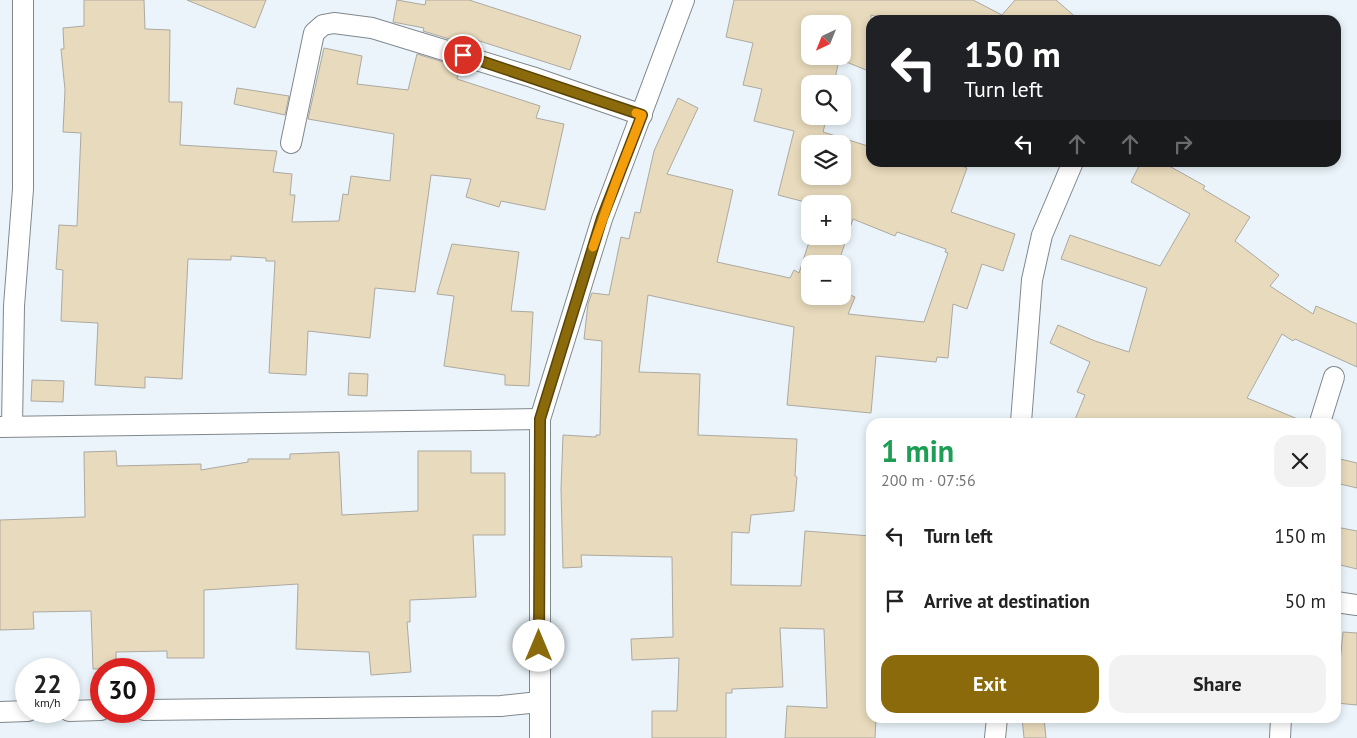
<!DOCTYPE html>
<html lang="en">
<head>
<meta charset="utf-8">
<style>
  body { margin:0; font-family:"PT Sans",sans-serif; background:#f2f2f2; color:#222; height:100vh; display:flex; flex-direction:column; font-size:19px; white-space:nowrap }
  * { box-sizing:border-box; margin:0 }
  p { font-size:16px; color:#767676 }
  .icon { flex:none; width:28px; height:28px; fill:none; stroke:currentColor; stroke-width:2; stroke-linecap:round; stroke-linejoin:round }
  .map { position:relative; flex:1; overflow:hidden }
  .drawer { position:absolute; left:866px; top:418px; width:475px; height:305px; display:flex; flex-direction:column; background:#fff; border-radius:15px; box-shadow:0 2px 8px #0003 }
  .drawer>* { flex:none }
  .top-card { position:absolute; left:866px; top:15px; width:475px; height:152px; border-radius:15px; box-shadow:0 2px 8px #0003; background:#202124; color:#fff; overflow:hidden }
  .needle { width:32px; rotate:223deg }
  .buttons { position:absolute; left:801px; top:15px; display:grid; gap:10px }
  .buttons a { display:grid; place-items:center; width:50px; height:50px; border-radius:10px; background:#fff; box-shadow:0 2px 8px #0003; font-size:25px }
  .speed { position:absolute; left:15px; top:658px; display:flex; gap:10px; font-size:25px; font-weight:700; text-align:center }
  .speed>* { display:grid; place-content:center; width:65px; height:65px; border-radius:50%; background:#fff; box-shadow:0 2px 8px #0003; line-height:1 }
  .speed small { font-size:12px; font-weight:400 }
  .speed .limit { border:8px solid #d22; background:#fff; color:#111 }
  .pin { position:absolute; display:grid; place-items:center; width:42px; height:42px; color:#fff; margin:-21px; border:2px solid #fff; border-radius:50%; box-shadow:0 1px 5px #0007 }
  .me { position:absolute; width:55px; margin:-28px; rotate:0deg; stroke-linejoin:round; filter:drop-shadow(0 0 4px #0008) }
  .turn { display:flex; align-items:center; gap:18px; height:105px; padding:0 15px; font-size:22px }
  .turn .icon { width:65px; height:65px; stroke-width:2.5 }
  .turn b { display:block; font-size:35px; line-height:42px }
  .lanes { display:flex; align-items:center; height:48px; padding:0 15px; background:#0003; justify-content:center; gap:25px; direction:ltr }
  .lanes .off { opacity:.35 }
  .round { display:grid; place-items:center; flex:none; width:52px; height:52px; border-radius:15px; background:#f2f2f2 }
  .summary { display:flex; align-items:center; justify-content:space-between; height:85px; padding:0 15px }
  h1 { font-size:30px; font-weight:800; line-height:38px; color:#1e9e55 }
  .primary-button { display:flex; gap:10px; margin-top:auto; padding:10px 15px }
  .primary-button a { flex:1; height:58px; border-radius:15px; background:#8b6a0b; color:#fff; font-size:20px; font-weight:800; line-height:58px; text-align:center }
  .primary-button a+a { background:#f2f2f2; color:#222 }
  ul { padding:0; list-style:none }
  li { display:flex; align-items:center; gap:15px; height:65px; padding:0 15px }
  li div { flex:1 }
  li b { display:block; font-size:19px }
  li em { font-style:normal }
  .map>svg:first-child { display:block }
  .building { fill:#e8dabc; stroke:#ada9a1; fill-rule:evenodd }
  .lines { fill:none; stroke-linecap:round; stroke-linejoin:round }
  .street-casing { stroke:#80888d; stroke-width:22 }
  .street { stroke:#fff; stroke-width:20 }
  .route-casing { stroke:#5a4507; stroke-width:12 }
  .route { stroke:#8b6a0b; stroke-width:9 }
  .slow { stroke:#f59e0b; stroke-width:9 }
</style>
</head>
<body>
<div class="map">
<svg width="1357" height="738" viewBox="0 0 1357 738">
  <rect width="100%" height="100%" fill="#eaf4fa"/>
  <g class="building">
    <polygon points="84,0 144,0 145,29 170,30 169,102 182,102 180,145 277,151 273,172 292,174 290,195 295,195 292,222 339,221 343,194 348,195 351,176 390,181 394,134 308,119 324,48 362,56 357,84 408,90 417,54 460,67 457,79 540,106 536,118 564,124 545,210 501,201 499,207 466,197 471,179 431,175 415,292 375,288 370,338 308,331 306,375 269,373 275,261 266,261 266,258 231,256 231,260 188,259 182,379 145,377 145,388 95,385 98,323 61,321 63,270 56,269 59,225 77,226 81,133 63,132 65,90 61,49 64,49 63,28 84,26"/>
    <polygon points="187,0 266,0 255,28"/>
    <polygon points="397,0 425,5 426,0 469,0 581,36 570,70 467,37 466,44 423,31 424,28 393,22"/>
    <path d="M734,0H973L1002,15L1015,0H1056L1079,20H891L871,15V72L839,59L834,84H810V116H827L823,132L871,147V162H952L967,168L951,212L1015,234L1003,271L982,264L967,309L953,304L948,358L937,357L936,362L876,356L871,413L787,405L794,327L648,295L639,372L700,374L698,435L797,439L795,476L797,477L794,511L751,515L749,533L732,532L731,585L801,586L805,531L871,536V718H876L875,738H785L787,706L827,708L824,629L780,628L783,687L732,689V693H726V738H652V711H677L679,658L632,660L631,639L673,637L672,557L581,555L582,567L563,568L561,489L563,435L596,437V435H600L602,341L584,339L588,304L592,293L609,295L621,237L629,239L635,212L640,213L654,151L678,98L698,108L667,174L733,190L717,262L790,278L794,270L799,273L811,236H842V204H813L778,195L794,131L754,121L762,89L743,85L753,43L726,37ZM810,24H842V56H810ZM810,144H842V176H810ZM853,219L895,236L897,232L946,249L945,252L948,253L924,322L848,314L855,297L842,292V296H810V264H838Z"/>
    <polygon points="237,88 289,96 285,115 234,104"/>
    <polygon points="1141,162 1162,162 1205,186 1203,189 1250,217 1235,241 1279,275 1270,286 1313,314 1316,306 1357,324 1357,367 1295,339 1293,341 1282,334 1247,398 1305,422 1074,422 1085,395 1077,392 1090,362 1050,343 1058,325 1095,341 1129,352 1147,288 1061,259 1070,235 1160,266 1190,214 1131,182"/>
    <polygon points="452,244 519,252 511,311 533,312 529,386 505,385 505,375 444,366 454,296 437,294"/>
    <polygon points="349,373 368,374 367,396 348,395"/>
    <polygon points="32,380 64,381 63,402 31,401"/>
    <polygon points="116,451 117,466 201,464 201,470 248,462 248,459 290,459 290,454 339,452 342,515 418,511 418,451 471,451 471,473 505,473 505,535 473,535 476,597 410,600 410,622 407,622 411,672 371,675 369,652 296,649 298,584 204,590 204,658 167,658 167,651 116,652 116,669 93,669 91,611 33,612 34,629 0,630 0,520 85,517 84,452"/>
    <polygon points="1336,458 1357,463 1357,488 1336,483"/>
    <polygon points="1336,527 1357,531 1357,569 1336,564"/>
    <polygon points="1343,632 1357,633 1357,705 1336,703"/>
    <polygon points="1022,718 1044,718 1046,738 1024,738"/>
  </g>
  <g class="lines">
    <defs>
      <g id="street">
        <polyline points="291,143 314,33 323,25 334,23 372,28 532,77 642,115"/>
        <polyline points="1021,422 1032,280 1042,235 1073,162"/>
        <polyline points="1320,422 1334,377"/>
        <polyline points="12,426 14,306 23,189 23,0"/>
        <polyline points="0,427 540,419"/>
        <polyline points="1336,602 1357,605"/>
        <polyline points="144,710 501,706 539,702"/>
        <polyline points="69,711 101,710"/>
        <polyline points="0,712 28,711"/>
        <polyline points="540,738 540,419 602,219 684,0"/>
        <polyline points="995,738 997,718"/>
        <polyline points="1280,738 1281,718"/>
      </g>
    </defs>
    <use href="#street" class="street-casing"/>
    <use href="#street" class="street"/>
  </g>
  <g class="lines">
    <defs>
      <polyline id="route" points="463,55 642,115 602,218 540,419 539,646"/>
    </defs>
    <use href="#route" class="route-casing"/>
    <use href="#route" class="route"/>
    <polyline class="slow" points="593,247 616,182 642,115 636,113"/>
  </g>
</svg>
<div class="buttons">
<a><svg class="needle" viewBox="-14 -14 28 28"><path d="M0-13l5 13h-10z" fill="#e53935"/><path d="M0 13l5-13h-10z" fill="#767676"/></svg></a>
<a><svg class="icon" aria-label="search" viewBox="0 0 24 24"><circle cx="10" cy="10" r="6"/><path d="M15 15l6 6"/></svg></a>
<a><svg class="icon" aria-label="layers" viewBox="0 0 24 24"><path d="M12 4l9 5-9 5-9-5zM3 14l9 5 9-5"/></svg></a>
<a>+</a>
<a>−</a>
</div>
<div class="speed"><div>22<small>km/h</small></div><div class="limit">30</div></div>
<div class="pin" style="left:463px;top:55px;background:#d93025"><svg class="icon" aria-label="arrive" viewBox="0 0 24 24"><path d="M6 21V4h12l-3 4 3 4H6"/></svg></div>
<svg class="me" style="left:539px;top:646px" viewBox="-20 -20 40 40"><circle r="19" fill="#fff"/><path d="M0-13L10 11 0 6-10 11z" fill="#8b6a0b"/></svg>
<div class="top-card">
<div class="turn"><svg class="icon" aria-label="left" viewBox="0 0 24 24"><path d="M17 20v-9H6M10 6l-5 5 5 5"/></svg><div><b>150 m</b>Turn left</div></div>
<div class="lanes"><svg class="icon" aria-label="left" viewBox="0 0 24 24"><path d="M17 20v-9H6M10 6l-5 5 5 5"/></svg><svg class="icon off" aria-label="ahead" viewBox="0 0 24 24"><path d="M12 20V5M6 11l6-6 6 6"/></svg><svg class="icon off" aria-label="ahead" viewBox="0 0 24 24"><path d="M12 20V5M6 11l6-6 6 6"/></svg><svg class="icon off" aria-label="right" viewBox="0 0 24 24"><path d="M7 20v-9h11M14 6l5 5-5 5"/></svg></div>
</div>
<section class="drawer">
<div class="summary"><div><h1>1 min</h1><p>200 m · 07:56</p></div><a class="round"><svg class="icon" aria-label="close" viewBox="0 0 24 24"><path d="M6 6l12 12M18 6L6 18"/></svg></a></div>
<ul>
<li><svg class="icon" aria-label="left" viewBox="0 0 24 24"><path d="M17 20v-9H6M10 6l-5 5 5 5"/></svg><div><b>Turn left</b></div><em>150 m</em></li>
<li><svg class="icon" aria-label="arrive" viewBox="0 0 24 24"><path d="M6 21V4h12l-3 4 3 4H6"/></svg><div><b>Arrive at destination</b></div><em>50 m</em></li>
</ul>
<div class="primary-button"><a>Exit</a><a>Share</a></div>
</section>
</div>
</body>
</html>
